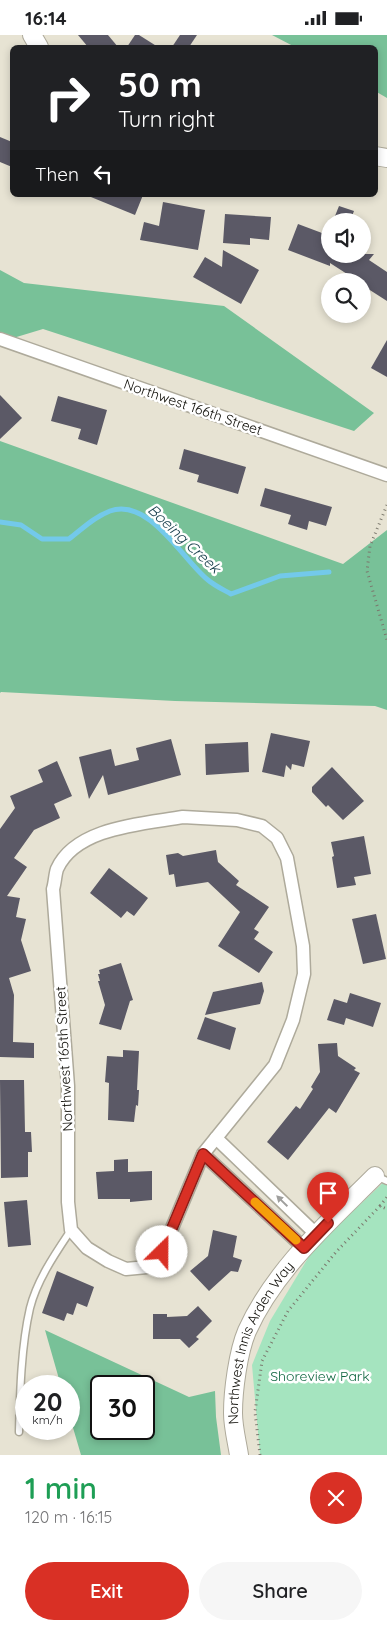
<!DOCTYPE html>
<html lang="en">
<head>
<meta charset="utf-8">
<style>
  body { margin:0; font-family:Quicksand,sans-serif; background:#f6f6f6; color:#202124; height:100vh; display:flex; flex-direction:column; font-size:19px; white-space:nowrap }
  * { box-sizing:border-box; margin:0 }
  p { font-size:16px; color:#757577 }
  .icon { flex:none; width:28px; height:28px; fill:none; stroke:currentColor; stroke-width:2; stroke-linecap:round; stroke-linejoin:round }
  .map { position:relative; height:1420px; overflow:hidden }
  .details { display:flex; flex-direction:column; background:#fff; flex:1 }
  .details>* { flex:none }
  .banner { position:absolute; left:10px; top:10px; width:368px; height:152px; border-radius:8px; box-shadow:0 2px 8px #0003; background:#202124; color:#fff; overflow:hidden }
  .tools { position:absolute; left:321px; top:178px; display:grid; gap:10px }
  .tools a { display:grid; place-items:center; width:50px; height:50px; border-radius:50%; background:#fff; box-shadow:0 2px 8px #0003; font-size:25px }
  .speed { position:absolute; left:15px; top:1340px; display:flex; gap:10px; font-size:25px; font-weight:700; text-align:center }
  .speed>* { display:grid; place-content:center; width:65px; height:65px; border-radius:50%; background:#fff; box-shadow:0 2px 8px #0003; line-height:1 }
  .speed small { font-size:12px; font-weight:400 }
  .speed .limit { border:2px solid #111; border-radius:8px; background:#fff; color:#111 }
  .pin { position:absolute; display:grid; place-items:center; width:42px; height:42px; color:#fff; margin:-51px -21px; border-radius:50% 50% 50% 0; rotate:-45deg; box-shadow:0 0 5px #0007 }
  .pin .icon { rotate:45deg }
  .me { position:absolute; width:55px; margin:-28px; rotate:23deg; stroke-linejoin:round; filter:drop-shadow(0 0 4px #0008) }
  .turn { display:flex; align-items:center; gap:18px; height:105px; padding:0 25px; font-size:22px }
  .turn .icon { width:65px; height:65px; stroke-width:2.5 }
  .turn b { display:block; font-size:35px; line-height:42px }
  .then { display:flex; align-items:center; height:48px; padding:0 25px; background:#0003; gap:10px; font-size:19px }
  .round { display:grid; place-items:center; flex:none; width:52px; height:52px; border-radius:26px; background:#f6f6f6 }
  .overview { display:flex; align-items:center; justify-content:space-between; height:85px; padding:0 25px }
  h1 { font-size:30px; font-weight:600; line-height:38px; color:#1e9e55 }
  .button { display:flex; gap:10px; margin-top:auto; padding:10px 25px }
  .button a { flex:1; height:58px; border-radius:30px; background:#d93025; color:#fff; font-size:20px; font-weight:600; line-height:58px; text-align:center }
  .button a+a { background:#f6f6f6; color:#202124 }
  .status { display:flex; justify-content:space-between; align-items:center; height:35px; padding:0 25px; background:#fff; direction:ltr }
  .status svg { height:14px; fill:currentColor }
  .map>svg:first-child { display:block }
  .green { fill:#a5e4bf }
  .forest { fill:#78c198; fill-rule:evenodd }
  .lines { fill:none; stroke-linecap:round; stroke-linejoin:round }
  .stream { stroke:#73c9ea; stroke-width:5 }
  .building { fill:#5b5966 }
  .lane-casing { stroke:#aeaa9b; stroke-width:9 }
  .street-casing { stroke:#aeaa9b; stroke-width:15 }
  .secondary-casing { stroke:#aeaa9b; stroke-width:20 }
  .path { stroke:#7b786d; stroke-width:3; stroke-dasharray:1 4; stroke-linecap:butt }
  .lane { stroke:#fff; stroke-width:6 }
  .street { stroke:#fff; stroke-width:12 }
  .secondary { stroke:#fff; stroke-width:18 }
  .oneway { fill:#9f9f9d }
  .route-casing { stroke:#8d1f18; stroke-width:12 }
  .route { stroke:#d93025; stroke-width:9 }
  .slow { stroke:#f59e0b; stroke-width:9 }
  .labels { text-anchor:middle; stroke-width:5; stroke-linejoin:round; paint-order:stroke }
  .street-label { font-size:14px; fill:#100f09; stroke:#fff }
  .park-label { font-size:14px; fill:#106741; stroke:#fff }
  .water-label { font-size:15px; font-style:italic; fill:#173e4c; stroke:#fff }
</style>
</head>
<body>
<div class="status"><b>16:14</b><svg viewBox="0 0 49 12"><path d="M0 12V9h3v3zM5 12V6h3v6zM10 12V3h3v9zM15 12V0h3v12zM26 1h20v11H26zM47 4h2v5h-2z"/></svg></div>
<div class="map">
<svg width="387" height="1420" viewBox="0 0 387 1420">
  <rect width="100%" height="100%" fill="#e7e3d3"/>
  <polygon class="green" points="387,1144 387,1420 260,1420 252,1330 270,1286 314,1213"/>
  <g class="forest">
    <polygon points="272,0 387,0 387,63 375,56 375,12 295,12"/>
    <polygon points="0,235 24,248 224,271 374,378 354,396 43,294 0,307"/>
    <polygon points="0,406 343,529 387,495 387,675 375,671 175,666 1,657 0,658"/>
    <path d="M45,1295L189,1362L215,1356L216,1382L221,1420H81L69,1379V1351H61ZM144,1351V1394H101V1351Z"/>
  </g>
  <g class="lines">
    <path class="stream" d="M0,487L21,490L42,504H69C82,494 94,482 110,476C149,462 183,525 208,545C215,551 224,555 231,559L280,541L329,537"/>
  </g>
  <g class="building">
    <polygon points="78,0 108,0 118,12 88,12"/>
    <polygon points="135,0 139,0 158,12 127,12"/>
    <polygon points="180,0 197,0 189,12 172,12"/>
    <polygon points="0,102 12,107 12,132 0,127"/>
    <polygon points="86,160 143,160 135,180"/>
    <polygon points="163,167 205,175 198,215 140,205 144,187 159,191"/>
    <polygon points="339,171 354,176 350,186 333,186"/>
    <polygon points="225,179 271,182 269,205 250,203 250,210 223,208"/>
    <polygon points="298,189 330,201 330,219 374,219 369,225 387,237 387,266 362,250 362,246 358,246 330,228 330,231 288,215"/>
    <polygon points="223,215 259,235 241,269 193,242 205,222 222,232"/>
    <polygon points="387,305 387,342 371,333"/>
    <polygon points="0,360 22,383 0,404"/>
    <polygon points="58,361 107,375 97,410 78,404 81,394 51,386"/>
    <polygon points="184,414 246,432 238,459 197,447 199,440 179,434"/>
    <polygon points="265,453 332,472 326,491 309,486 307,495 288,489 291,480 260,471"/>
    <polygon points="271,698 310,706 304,732 292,729 291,735 286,730 284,742 262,737"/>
    <polygon points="171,704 181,740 108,760 103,740 89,764 79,722 111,714 115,731 139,725 136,713"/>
    <polygon points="248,707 249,737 206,740 205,709"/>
    <polygon points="57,726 72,761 54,769 60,783 34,795 14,823 27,832 7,861 20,863 16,882 26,884 21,905 31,936 9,943 14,960 13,1007 34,1008 34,1023 0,1022 0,794 15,773 10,761 43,747 38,735"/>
    <polygon points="332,732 364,766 343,785 328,770 326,772 312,757 312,752"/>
    <polygon points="364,801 371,839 354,842 356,850 337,853 332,822 334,821 331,807"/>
    <polygon points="216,815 218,827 239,846 236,850 269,872 254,894 259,897 254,904 273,917 259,938 218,911 240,877 208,847 176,852 174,839 169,840 166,820 178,818 183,821"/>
    <polygon points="109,833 148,863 134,881 127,876 121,883 90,858"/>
    <polygon points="376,879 386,924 363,929 352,884"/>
    <polygon points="121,928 133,965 130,966 121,995 99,989 105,970 98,946 100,946 98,939 100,939 99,935"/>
    <polygon points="262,947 264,956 260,969 205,980 213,957"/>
    <polygon points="350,958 381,968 373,992 346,983 344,990 327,985 334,964 347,968"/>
    <polygon points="205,982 236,993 230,1015 197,1004"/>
    <polygon points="337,1008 338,1021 356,1033 354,1035 360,1038 336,1078 329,1073 288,1125 267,1107 296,1071 300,1074 313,1054 311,1052 320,1037 318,1009"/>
    <polygon points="123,1015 139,1016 137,1055 139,1055 138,1071 136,1070 134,1087 108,1085 109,1048 105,1047 107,1021 123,1022"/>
    <polygon points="0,1045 24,1045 25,1097 31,1097 32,1117 28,1117 28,1142 1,1143"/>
    <polygon points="128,1124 128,1137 152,1136 152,1165 130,1167 130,1164 98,1164 96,1137 114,1136 114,1125"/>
    <polygon points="27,1165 31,1210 8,1212 4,1167"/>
    <polygon points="213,1195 237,1201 233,1222 242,1225 238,1237 231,1236 209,1256 190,1236 208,1221"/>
    <polygon points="57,1236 94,1252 87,1272 77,1268 73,1280 67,1278 64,1286 42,1278"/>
    <polygon points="198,1271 212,1286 196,1302 199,1304 189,1313 180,1304 153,1304 153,1279 167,1279 167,1282 187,1281"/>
  </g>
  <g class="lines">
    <defs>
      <g id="lane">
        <polyline points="376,1141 387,1146"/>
        <path d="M19,1397C20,1357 21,1312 30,1273C37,1245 55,1219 71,1195"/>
      </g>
      <g id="street">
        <polyline points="0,304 387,440"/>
        <path d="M183,782L237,785L262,791L277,803L287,823L303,911L304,939L293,985L275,1030L203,1119L162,1217L147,1232L126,1234L108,1226L87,1213L71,1195L68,1167V1051L53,854C55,848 55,840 57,834C76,792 143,789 183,782Z"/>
        <polyline points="216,1103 317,1200"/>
        <polyline points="203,1119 304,1213"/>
      </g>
      <g id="secondary">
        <polyline points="32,0 39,12"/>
        <polyline points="375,121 387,123"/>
        <path id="s1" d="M239,1420C237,1407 233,1392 233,1378C233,1356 238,1317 247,1296C275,1234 328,1188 375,1141"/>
      </g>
    </defs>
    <use href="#lane" class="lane-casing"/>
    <use href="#street" class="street-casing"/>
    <use href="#secondary" class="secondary-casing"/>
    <g class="path">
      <polyline points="387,470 370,511 367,536 387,605"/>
      <polyline points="380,1171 387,1162"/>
      <polyline points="260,1420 255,1377 262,1326 288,1276 336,1217 380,1171 387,1174"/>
    </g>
    <use href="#lane" class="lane"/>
    <use href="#street" class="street"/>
    <use href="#secondary" class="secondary"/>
  </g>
  <defs><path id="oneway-solid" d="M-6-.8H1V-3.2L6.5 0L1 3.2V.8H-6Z" transform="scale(1.25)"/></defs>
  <use class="oneway" href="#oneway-solid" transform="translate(282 1166) rotate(-136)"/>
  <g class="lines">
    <defs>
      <polyline id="route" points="162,1217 203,1119 304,1213 328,1188"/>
    </defs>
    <use href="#route" class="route-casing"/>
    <use href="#route" class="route"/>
    <polyline class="slow" points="255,1167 296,1205"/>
  </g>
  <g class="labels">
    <g class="street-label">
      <text transform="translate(193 372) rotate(19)" y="5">Northwest 166th Street</text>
      <text transform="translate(64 1024) rotate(-93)" y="5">Northwest 165th Street</text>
      <text dy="5" stroke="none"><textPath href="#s1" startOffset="119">Northwest Innis Arden Way</textPath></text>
    </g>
    <g class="park-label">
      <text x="320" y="1346">Shoreview Park</text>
    </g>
    <g class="water-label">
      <text transform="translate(184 504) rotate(43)" y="5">Boeing Creek</text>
    </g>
  </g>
</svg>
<div class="tools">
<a><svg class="icon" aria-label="sound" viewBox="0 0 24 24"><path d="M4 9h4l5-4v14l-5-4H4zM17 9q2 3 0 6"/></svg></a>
<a><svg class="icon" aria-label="search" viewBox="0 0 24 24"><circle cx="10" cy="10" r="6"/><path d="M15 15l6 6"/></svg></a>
</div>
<div class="speed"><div>20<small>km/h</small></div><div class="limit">30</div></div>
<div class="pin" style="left:328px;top:1188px;background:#d93025"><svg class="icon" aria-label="arrive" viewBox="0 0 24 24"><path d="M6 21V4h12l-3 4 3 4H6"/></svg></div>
<svg class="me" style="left:162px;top:1217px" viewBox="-20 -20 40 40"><circle r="19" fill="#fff"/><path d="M0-13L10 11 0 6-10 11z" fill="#d93025"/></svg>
<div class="banner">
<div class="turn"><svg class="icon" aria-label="right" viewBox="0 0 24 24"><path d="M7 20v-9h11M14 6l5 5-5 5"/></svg><div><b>50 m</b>Turn right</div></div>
<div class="then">Then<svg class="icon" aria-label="left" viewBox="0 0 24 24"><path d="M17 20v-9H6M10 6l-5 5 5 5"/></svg></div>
</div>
</div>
<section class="details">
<div class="overview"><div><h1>1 min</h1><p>120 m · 16:15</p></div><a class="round" style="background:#d93025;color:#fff"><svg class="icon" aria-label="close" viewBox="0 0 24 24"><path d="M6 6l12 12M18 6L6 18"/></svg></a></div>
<div class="button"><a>Exit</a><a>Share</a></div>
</section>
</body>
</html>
